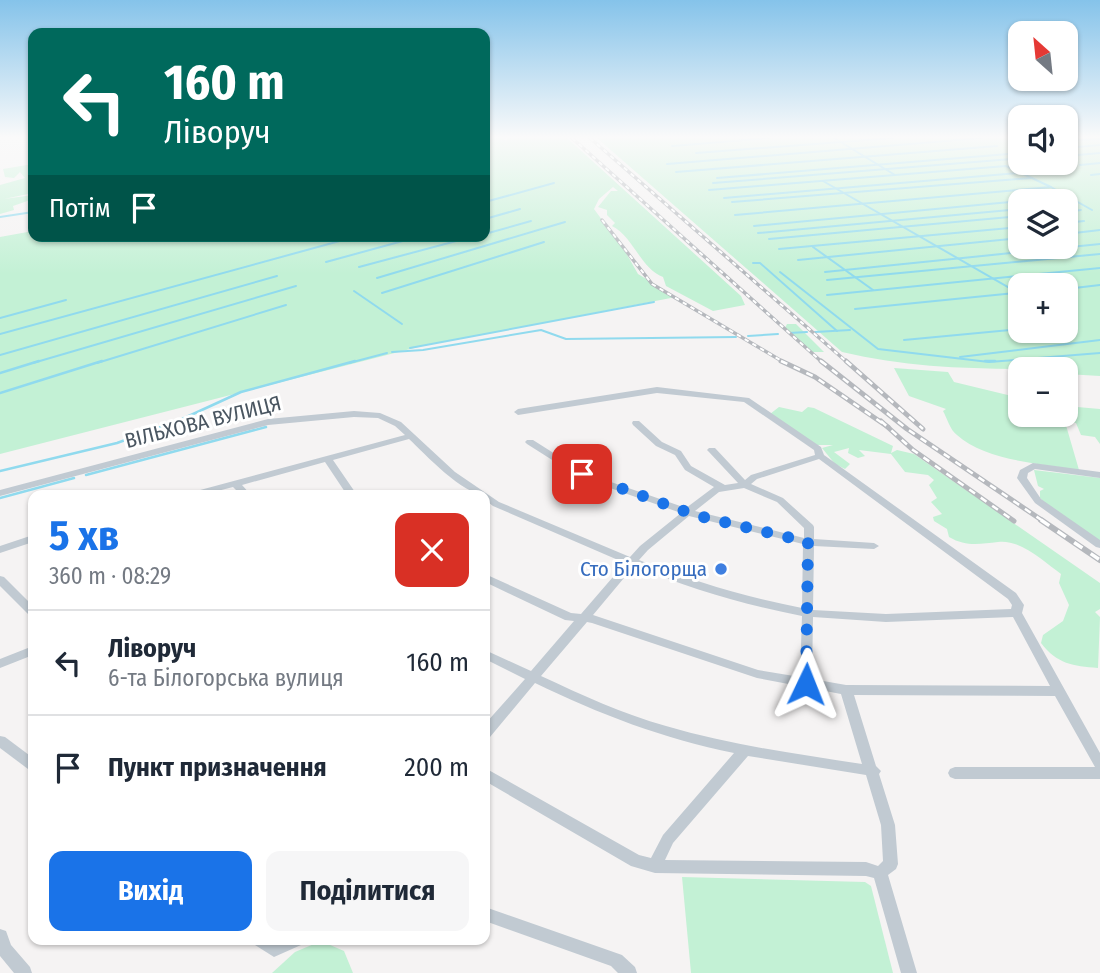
<!DOCTYPE html>
<html lang="uk">
<head>
<meta charset="utf-8">
<style>
  body { margin:0; font-family:"Fira Sans Condensed",sans-serif; background:#f6f6f7; color:#1f2937; height:100vh; display:flex; flex-direction:column; font-size:26px; white-space:nowrap }
  * { box-sizing:border-box; margin:0 }
  p { font-size:23px; color:#747a83 }
  .icon { flex:none; width:38px; height:38px; fill:none; stroke:currentColor; stroke-width:2; stroke-linecap:round; stroke-linejoin:round }
  .map { position:relative; flex:1; overflow:hidden }
  .details { position:absolute; left:28px; top:490px; width:462px; height:455px; display:flex; flex-direction:column; background:#fff; border-radius:14px; box-shadow:0 2px 5px #0004 }
  .details>* { flex:none }
  .hud { position:absolute; left:28px; top:28px; width:462px; height:214px; border-radius:14px; box-shadow:0 2px 5px #0004; background:#00695c; color:#fff; overflow:hidden }
  .needle { width:46px; rotate:333deg }
  .fabs { position:absolute; left:1008px; top:21px; display:grid; gap:14px }
  .fabs a { display:grid; place-items:center; width:70px; height:70px; border-radius:14px; background:#fff; box-shadow:0 2px 5px #0004; font-size:35px }
  .pin { position:absolute; display:grid; place-items:center; width:60px; height:60px; color:#fff; margin:-30px; border-radius:14px; box-shadow:0 4px 10px #0006 }
  .me { position:absolute; width:77px; margin:-38px; rotate:2deg; stroke-linejoin:round; filter:drop-shadow(0 0 5px #0008) }
  .turn { display:flex; align-items:center; gap:24px; height:147px; padding:0 21px; font-size:32px }
  .turn .icon { width:91px; height:91px; stroke-width:2.5 }
  .turn b { display:block; font-size:49px; line-height:60px }
  .then { display:flex; align-items:center; height:66px; padding:0 21px; background:#0003; gap:14px; font-size:26px }
  .round { display:grid; place-items:center; flex:none; width:74px; height:74px; border-radius:14px; background:#f6f6f7 }
  .summary { display:flex; align-items:center; justify-content:space-between; height:119px; padding:0 21px }
  h1 { font-size:42px; font-weight:700; line-height:52px; color:#1a73e8 }
  .primary-button { display:flex; gap:14px; margin-top:auto; padding:14px 21px }
  .primary-button a { flex:1; height:80px; border-radius:14px; background:#1a73e8; color:#fff; font-size:28px; font-weight:700; line-height:80px; text-align:center }
  .primary-button a+a { background:#f6f6f7; color:#1f2937 }
  ul { padding:0; list-style:none }
  li { display:flex; align-items:center; gap:21px; height:105px; padding:0 21px; border-top:2px solid #e0e1e3 }
  li div { flex:1 }
  li b { display:block; font-size:26px }
  li em { font-style:normal }
  .map>svg:first-child { display:block }
  .green { fill:#c3f1d5; fill-rule:evenodd }
  .lines { fill:none; stroke-linecap:round; stroke-linejoin:round }
  .stream-far1 { stroke:#90daee; stroke-width:2 }
  .stream { stroke:#90daee; stroke-width:2.5 }
  .minor { fill:#c1cad2; fill-rule:evenodd }
  .rail-far2-casing { stroke:#b5b8bd; stroke-width:3.5 }
  .rail-far1-casing { stroke:#b5b8bd; stroke-width:5 }
  .rail-casing { stroke:#b5b8bd; stroke-width:6 }
  .rail-far2 { stroke:#fff; stroke-width:2; stroke-dasharray:4.5; stroke-linecap:butt }
  .rail-far1 { stroke:#fff; stroke-width:2.5; stroke-dasharray:7; stroke-linecap:butt }
  .rail { stroke:#fff; stroke-width:3.5; stroke-dasharray:10; stroke-linecap:butt }
  .route { stroke:#1a73e8; stroke-width:12; stroke-dasharray:0 21.6 }
  .shop-dot { fill:#3f7fe0; stroke:#fff; stroke-width:2.5 }
  .labels { text-anchor:middle; stroke-width:6; stroke-linejoin:round; paint-order:stroke }
  .street-label { font-size:21px; fill:#4a5661; stroke:#fff }
  .shop-label { font-size:21px; fill:#366cbe; stroke:#fff; text-anchor:end }
</style>
</head>
<body>
<div class="map">
<svg width="1100" height="973" viewBox="0 0 1100 973">
  <rect width="100%" height="100%" fill="#f5f3f3"/>
  <g class="green">
    <path d="M502,138L507,141V138H567L741,296L745,305L713,311L666,286L663,277C640,268 633,236 612,226L615,223L607,215V210L598,207L611,191H618L613,187L599,199L594,209L625,251L638,274L676,297L422,346L0,454V237L33,231V236H485V139Z"/>
    <path d="M597,138H1020V163H1066V138H1100V376L1066,374V369C991,369 917,370 842,352ZM1020,201H1066V247H1020ZM1020,285H1066V331H1020Z"/>
    <polygon points="33,164 33,193 4,199 33,195 33,199 13,206 14,210 0,214 0,185 25,178 20,172 14,178 5,177 3,169"/>
    <polygon points="787,324 796,324 824,352 809,352 788,332 785,328"/>
    <path d="M894,368L948,372L954,382L1020,398V415H1063L1079,470C1043,464 985,461 957,435C950,430 947,418 943,411L946,409L909,396Z"/>
    <polygon points="1066,406 1100,409 1100,444 1095,437 1081,435 1076,423 1070,422"/>
    <path d="M779,407L802,412L808,407L814,408L893,446L891,453L897,450L914,454L1100,583V609L1095,612L1100,617L1098,668C1073,666 1057,664 1041,643L1043,635L1063,621L1069,605L1059,583L1061,574C1044,562 1021,539 998,542C980,544 966,547 949,537L947,529L934,521L933,517L942,514L931,502L937,498L929,485L934,480L928,475L905,472L891,454L859,450L865,456L858,458L848,453L849,448L834,452L850,464L845,469L835,464L822,448L833,445H817L770,414Z"/>
    <polygon points="1034,470 1100,478 1100,542 1061,519 1040,498 1040,491 1044,489 1038,486"/>
    <polygon points="682,877 865,882 871,886 893,973 691,973"/>
    <polygon points="321,941 344,951 353,973 272,973 295,952"/>
  </g>
  <g class="lines">
    <g class="stream-far1">
      <polyline points="834,138 895,175"/>
      <polyline points="1066,141 1100,139"/>
      <polyline points="672,146 769,138"/>
      <polyline points="1066,148 1100,145"/>
      <polyline points="696,153 893,138"/>
      <polyline points="1066,156 1100,153"/>
      <polyline points="667,164 982,138"/>
      <polyline points="1080,165 1100,163"/>
      <polyline points="676,172 997,146"/>
      <polyline points="1091,175 1100,174"/>
      <polyline points="717,178 1008,154"/>
      <polyline points="823,181 1020,294"/>
      <polyline points="713,183 1012,159"/>
      <polyline points="1051,187 1092,210"/>
      <polyline points="709,190 1006,166 1051,187 735,215"/>
      <polyline points="724,198 1018,173"/>
      <polyline points="485,202 554,183"/>
      <polyline points="732,202 1032,178"/>
      <polyline points="1066,212 1081,210"/>
      <polyline points="0,217 33,212"/>
      <polyline points="485,219 520,209"/>
      <polyline points="1066,223 1084,221"/>
      <polyline points="754,226 1020,201"/>
      <polyline points="758,233 1020,209"/>
      <polyline points="485,234 531,221"/>
      <polyline points="1066,234 1100,230"/>
      <polyline points="769,239 1020,216"/>
      <polyline points="813,247 873,290"/>
      <polyline points="779,249 1020,227"/>
      <polyline points="798,260 1020,238"/>
      <polyline points="326,262 421,236"/>
      <polyline points="753,263 760,263 837,331"/>
      <polyline points="359,267 475,236"/>
      <polyline points="780,272 878,349 989,362 1100,353"/>
      <polyline points="825,272 1100,244"/>
      <polyline points="377,278 565,222"/>
      <polyline points="827,280 1100,254"/>
      <polyline points="1066,289 1100,285"/>
      <polyline points="354,291 402,324"/>
      <polyline points="382,293 544,242"/>
      <polyline points="827,295 1100,268"/>
      <polyline points="855,309 1015,293"/>
      <polyline points="0,318 66,300"/>
      <polyline points="815,332 850,330"/>
      <polyline points="789,333 807,332"/>
      <polyline points="0,334 358,236"/>
      <polyline points="748,336 778,334"/>
      <polyline points="904,340 1020,329"/>
      <polyline points="410,348 654,302"/>
      <polyline points="392,352 423,350 541,330 566,339 736,337"/>
      <polyline points="0,355 277,276"/>
      <polyline points="960,357 1100,340"/>
      <polyline points="33,363 296,286"/>
      <polyline points="97,363 286,305"/>
      <polyline points="349,363 387,353"/>
    </g>
    <g class="stream">
      <polyline points="985,361 995,361"/>
      <polyline points="0,373 39,361"/>
      <polyline points="0,393 102,361"/>
      <polyline points="0,471 117,443 180,420 241,392 355,361"/>
      <polyline points="86,475 266,427"/>
      <polyline points="0,498 74,478"/>
    </g>
    <g class="minor">
      <path d="M657,387L749,398L821,447L824,455L1016,593L1024,605L1022,613L1100,753V779H955L950,777L948,773L950,769L955,767H1095L1055,696L854,695L876,766L881,771L879,774L895,825L898,864L896,869L888,875L917,973H901L874,878L866,876L655,873L631,866L485,781V768L639,855L651,858L663,835L734,753C664,739 599,714 535,683L490,737L485,738V724L525,679L485,659V650L531,671L574,621L565,620L485,582V574L571,613L581,614L625,563L493,506L485,500V495C463,495 425,454 409,439L333,460L357,495H347L325,462L242,485L251,495H241L233,487L202,495H187L189,493L405,435L395,426L378,418L354,417L268,425L0,496V490L268,419L354,411L380,413L401,422L455,472L499,502L630,557L640,546L681,513L579,477L527,444L525,442L527,440H533L585,473L686,508L714,487L685,470L675,455L656,446L633,425L632,423L633,421H639L662,442L681,451L691,466L725,485L738,483L709,452L707,450L709,448H715L745,480L751,475L815,455L814,450L744,402L657,393L518,415L514,412L518,409ZM819,459L1008,599L1012,605L1011,609L886,614L813,610L814,546L874,549L879,546L874,543L814,539V527L813,525L783,498L751,484L757,479ZM744,488L777,502L804,528V538L695,511L719,492ZM689,516L803,544L802,608C746,597 692,581 639,560L648,550ZM634,566C689,588 744,605 802,616L800,677L758,670L593,615ZM813,617L886,622L1013,617L1050,686L846,685L812,679ZM587,622L592,623L757,678L841,694L862,764C797,754 730,745 666,726C623,714 582,695 541,676ZM748,756L866,775L881,825L883,861L878,866L866,862L665,860L673,843Z"/>
      <polygon points="1033,463 1100,472 1100,478 1035,469 1028,473 1027,478 1041,499 1100,540 1100,548 1096,547 1035,503 1017,478 1020,470"/>
      <polygon points="33,535 33,542 0,553 0,546"/>
      <polygon points="0,576 4,577 33,606 33,616 29,615 0,586"/>
      <polygon points="33,646 33,655 0,668 0,659"/>
      <polygon points="0,736 5,737 33,758 33,770 28,769 0,748"/>
      <polygon points="485,907 622,955 635,967 637,973 618,973 611,966 485,921"/>
      <polygon points="0,929 6,931 11,945 30,967 32,973 14,973 0,956"/>
      <polygon points="253,940 303,940 301,945 274,957 255,945"/>
    </g>
    <defs>
      <g id="rail-far2">
        <polyline points="572,138 823,363"/>
        <polyline points="590,138 848,363"/>
        <polyline points="602,220 652,284 785,363"/>
      </g>
      <g id="rail-far1">
        <polyline points="781,361 815,377 888,427"/>
        <polyline points="821,361 907,429 1043,521"/>
        <polyline points="846,361 923,429"/>
        <polyline points="881,421 913,450 1014,521"/>
      </g>
      <polyline id="rail" points="1041,520 1100,560"/>
    </defs>
    <use href="#rail-far2" class="rail-far2-casing"/>
    <use href="#rail-far1" class="rail-far1-casing"/>
    <use href="#rail" class="rail-casing"/>
    <use href="#rail-far2" class="rail-far2"/>
    <use href="#rail-far1" class="rail-far1"/>
    <use href="#rail" class="rail"/>
  </g>
  <linearGradient id="sky" x2="0" y2="1"><stop stop-color="#85c3ea"/><stop offset="0.5" stop-color="#fafafa"/><stop offset="1" stop-color="#fafafa" stop-opacity="0"/></linearGradient>
  <rect width="1100" height="274" fill="url(#sky)"/>
  <g class="lines">
    <polyline class="route" points="582,474 695,515 808,542 806,684"/>
  </g>
  <circle class="shop-dot" cx="721" cy="569" r="7"/>
  <g class="labels">
    <g class="street-label">
      <text transform="translate(203 422) rotate(-14)" y="7">ВІЛЬХОВА ВУЛИЦЯ</text>
    </g>
    <g class="shop-label">
      <text x="707" y="576">Сто Білогорща</text>
    </g>
  </g>
</svg>
<div class="fabs">
<a><svg class="needle" viewBox="-14 -14 28 28"><path d="M0-13l5 13h-10z" fill="#e53935"/><path d="M0 13l5-13h-10z" fill="#747a83"/></svg></a>
<a><svg class="icon" aria-label="sound" viewBox="0 0 24 24"><path d="M4 9h4l5-4v14l-5-4H4zM17 9q2 3 0 6"/></svg></a>
<a><svg class="icon" aria-label="layers" viewBox="0 0 24 24"><path d="M12 4l9 5-9 5-9-5zM3 14l9 5 9-5"/></svg></a>
<a>+</a>
<a>−</a>
</div>
<div class="pin" style="left:582px;top:474px;background:#d93025"><svg class="icon" aria-label="arrive" viewBox="0 0 24 24"><path d="M6 21V4h12l-3 4 3 4H6"/></svg></div>
<svg class="me" style="left:806px;top:684px" viewBox="-20 -20 40 40"><path d="M0-17L14 15 0 8-14 15z" fill="#1a73e8" stroke="#fff" stroke-width="4"/></svg>
<div class="hud">
<div class="turn"><svg class="icon" aria-label="left" viewBox="0 0 24 24"><path d="M17 20v-9H6M10 6l-5 5 5 5"/></svg><div><b>160 m</b>Ліворуч</div></div>
<div class="then">Потім<svg class="icon" aria-label="arrive" viewBox="0 0 24 24"><path d="M6 21V4h12l-3 4 3 4H6"/></svg></div>
</div>
<section class="details">
<div class="summary"><div><h1>5 хв</h1><p>360 m · 08:29</p></div><a class="round" style="background:#d93025;color:#fff"><svg class="icon" aria-label="close" viewBox="0 0 24 24"><path d="M6 6l12 12M18 6L6 18"/></svg></a></div>
<ul>
<li><svg class="icon" aria-label="left" viewBox="0 0 24 24"><path d="M17 20v-9H6M10 6l-5 5 5 5"/></svg><div><b>Ліворуч</b><p>6-та Білогорська вулиця</p></div><em>160 m</em></li>
<li><svg class="icon" aria-label="arrive" viewBox="0 0 24 24"><path d="M6 21V4h12l-3 4 3 4H6"/></svg><div><b>Пункт призначення</b></div><em>200 m</em></li>
</ul>
<div class="primary-button"><a>Вихід</a><a>Поділитися</a></div>
</section>
</div>
</body>
</html>
